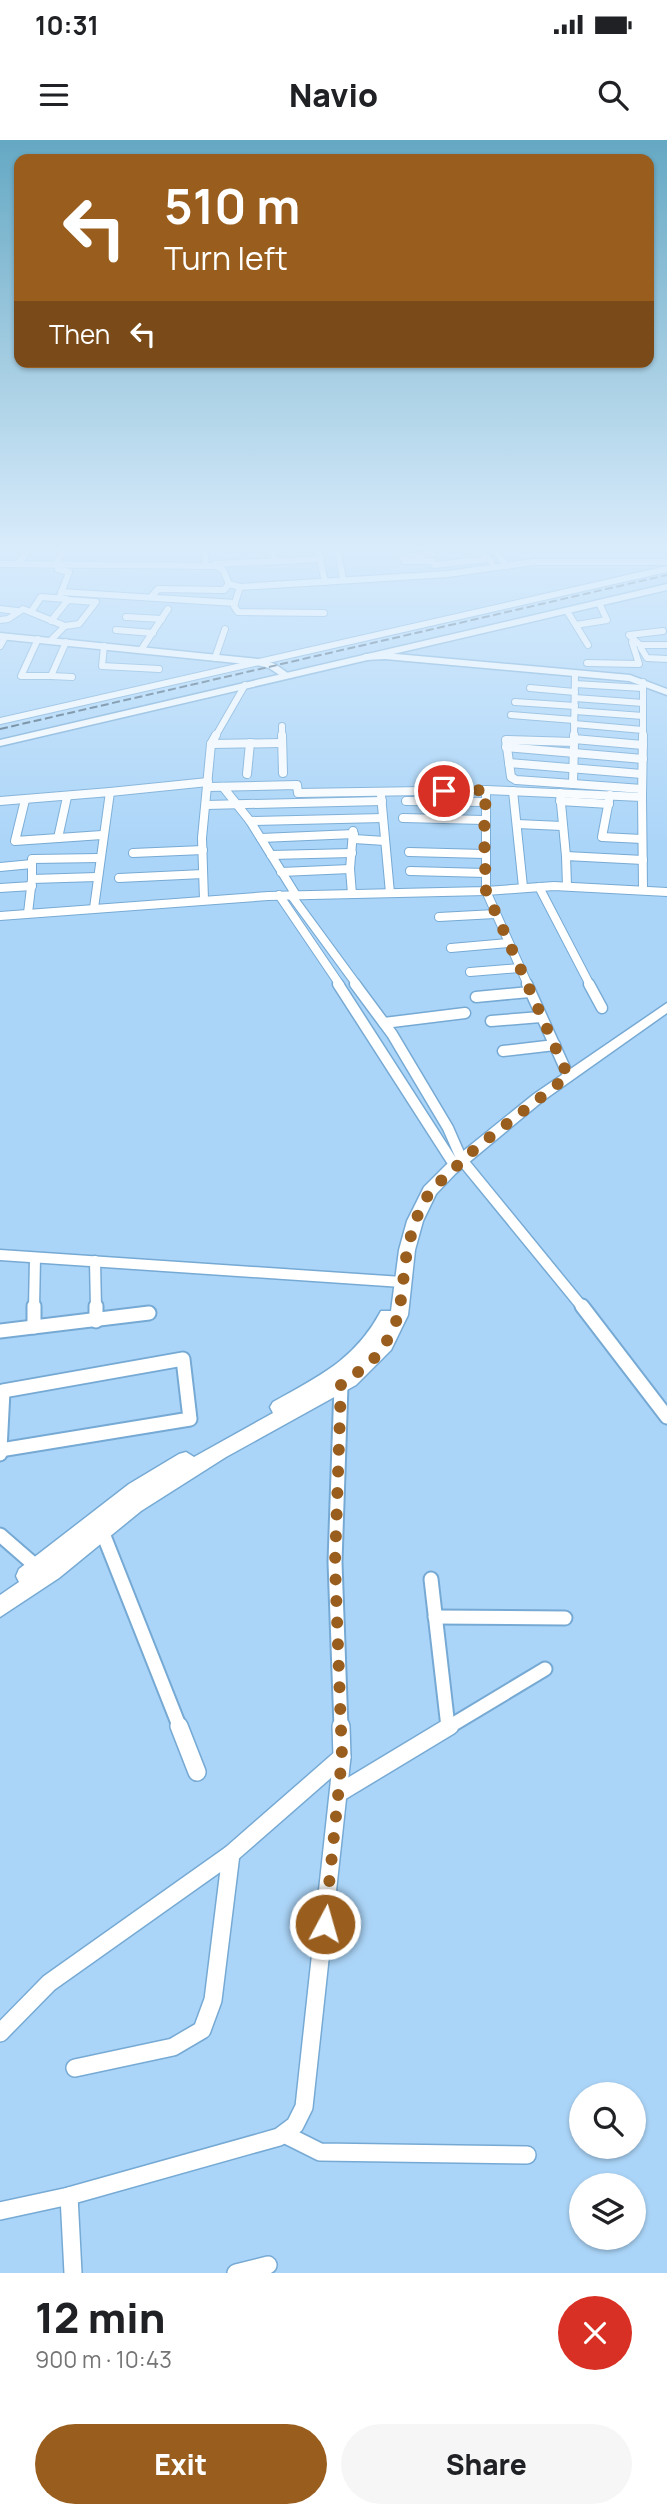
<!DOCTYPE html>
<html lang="en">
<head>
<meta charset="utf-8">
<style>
  body { margin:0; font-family:Manrope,sans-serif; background:#f6f6f6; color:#202124; height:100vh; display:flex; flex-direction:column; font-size:26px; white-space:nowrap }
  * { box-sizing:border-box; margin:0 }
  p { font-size:23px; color:#757577 }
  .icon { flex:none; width:38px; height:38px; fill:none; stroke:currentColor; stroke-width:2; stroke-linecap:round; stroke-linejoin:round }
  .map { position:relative; height:2133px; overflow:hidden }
  .side { display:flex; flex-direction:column; background:#fff; flex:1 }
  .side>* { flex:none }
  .top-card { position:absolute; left:14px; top:14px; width:640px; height:214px; border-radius:14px; box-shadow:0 2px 5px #0004; background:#995e1e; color:#fff; overflow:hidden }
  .tools { position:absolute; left:569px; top:1942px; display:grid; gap:14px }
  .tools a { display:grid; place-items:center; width:77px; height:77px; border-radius:50%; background:#fff; box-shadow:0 2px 5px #0004; font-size:35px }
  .pin { position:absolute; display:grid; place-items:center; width:60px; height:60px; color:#fff; margin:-30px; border:4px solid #fff; border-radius:50%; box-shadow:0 2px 7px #0007 }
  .me { position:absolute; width:77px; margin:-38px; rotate:6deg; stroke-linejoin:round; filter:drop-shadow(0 0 5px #0008) }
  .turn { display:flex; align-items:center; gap:24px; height:147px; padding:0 35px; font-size:32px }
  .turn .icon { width:91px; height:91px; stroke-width:2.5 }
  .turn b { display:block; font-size:49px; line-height:60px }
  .then { display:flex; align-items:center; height:66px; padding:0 35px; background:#0003; gap:14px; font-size:26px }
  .round { display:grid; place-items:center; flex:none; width:74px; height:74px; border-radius:37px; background:#f6f6f6 }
  .headline { display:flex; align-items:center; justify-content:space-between; height:119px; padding:0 35px }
  h1 { font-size:42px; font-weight:800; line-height:52px }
  .primary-button { display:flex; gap:14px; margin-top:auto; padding:14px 35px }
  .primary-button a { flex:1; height:80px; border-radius:42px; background:#995e1e; color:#fff; font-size:28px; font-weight:800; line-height:80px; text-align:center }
  .primary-button a+a { background:#f6f6f6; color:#202124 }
  .status { display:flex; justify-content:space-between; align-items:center; height:49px; padding:0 35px; background:#fff; direction:ltr }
  .status svg { height:19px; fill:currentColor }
  header { display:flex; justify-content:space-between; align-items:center; height:91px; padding:0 35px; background:#fff; font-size:32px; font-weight:800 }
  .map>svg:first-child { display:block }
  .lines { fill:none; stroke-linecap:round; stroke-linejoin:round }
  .street-far4-casing { stroke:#76aad4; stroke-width:8 }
  .street-far3-casing { stroke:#76aad4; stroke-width:10 }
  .street-far2-casing { stroke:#76aad4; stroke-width:13 }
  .street-far1-casing { stroke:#76aad4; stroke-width:17 }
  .street-casing { stroke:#76aad4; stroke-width:20 }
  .secondary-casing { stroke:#76aad4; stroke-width:3 }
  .primary-casing { stroke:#76aad4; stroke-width:3 }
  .street-far4 { stroke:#fff; stroke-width:6 }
  .street-far3 { stroke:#fff; stroke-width:8 }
  .street-far2 { stroke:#fff; stroke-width:10 }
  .street-far1 { stroke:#fff; stroke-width:13 }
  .street { stroke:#fff; stroke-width:17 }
  .secondary { fill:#fff; fill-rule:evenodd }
  .primary { fill:#fff; fill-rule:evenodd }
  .rail { stroke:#3d596f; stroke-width:2; stroke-dasharray:8 3.5; stroke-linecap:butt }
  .route { stroke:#995e1e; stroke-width:12; stroke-dasharray:0 21.6 }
</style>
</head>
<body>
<div class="status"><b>10:31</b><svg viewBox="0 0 49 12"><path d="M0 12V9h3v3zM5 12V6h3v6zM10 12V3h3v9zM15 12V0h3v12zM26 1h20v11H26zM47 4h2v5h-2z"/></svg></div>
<header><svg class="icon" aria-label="menu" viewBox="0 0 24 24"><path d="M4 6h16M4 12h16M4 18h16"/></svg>Navio<svg class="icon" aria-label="search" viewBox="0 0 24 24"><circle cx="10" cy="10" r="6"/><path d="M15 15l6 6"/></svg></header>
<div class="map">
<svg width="667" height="2133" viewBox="0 0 667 2133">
  <rect width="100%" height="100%" fill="#abd5f8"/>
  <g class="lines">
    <defs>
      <g id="street-far4">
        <polyline points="204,405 206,426"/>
        <polyline points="272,405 275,421"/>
        <polyline points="317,405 325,442"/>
        <polyline points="337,405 343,440"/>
        <polyline points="476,405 492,423"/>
        <polyline points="488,405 508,426"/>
        <polyline points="658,405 660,407"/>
        <polyline points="338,406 389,405"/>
        <polyline points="428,406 433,405"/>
        <polyline points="431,414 401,417 405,421 433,421"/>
        <polyline points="0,424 217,426 223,430 229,444 240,447 448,434 533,422 667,422"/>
        <polyline points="18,424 32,405"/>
        <polyline points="215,424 321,419"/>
        <polyline points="55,425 67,405"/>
        <polyline points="434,425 488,419"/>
        <polyline points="58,429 69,432 60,456"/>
        <polyline points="240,447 234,466 238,472 324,473"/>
        <polyline points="61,452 235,463"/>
        <polyline points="151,457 158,449 224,450 229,444"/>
        <polyline points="0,469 17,471"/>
        <polyline points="567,471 588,505"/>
        <polyline points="31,472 41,457 66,459"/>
        <polyline points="126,477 162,479"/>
        <polyline points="0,480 8,479 23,469 65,486 51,500"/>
        <polyline points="51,481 68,460 96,462 79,484 65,486"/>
        <polyline points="576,485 607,480 599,463"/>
        <polyline points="116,490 153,493"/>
        <polyline points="663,491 629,495 640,505 667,505"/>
        <polyline points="38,499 21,536 51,536 66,502"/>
        <polyline points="0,506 5,497"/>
        <polyline points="104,506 102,526 159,529"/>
        <polyline points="641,508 647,518 667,519"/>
        <polyline points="141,510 168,469"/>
        <polyline points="215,518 225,489"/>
        <polyline points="587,523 639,524 632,502"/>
        <polyline points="51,536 72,537"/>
        <polyline points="575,544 643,548"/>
        <polyline points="530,548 575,552"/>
        <polyline points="575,558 643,563"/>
        <polyline points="515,562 575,566"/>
        <polyline points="575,571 643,576"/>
        <polyline points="511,575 574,580"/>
        <polyline points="0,581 667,429"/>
        <polyline points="574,584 643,590"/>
        <polyline points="282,586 282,597"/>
        <polyline points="215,597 245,545"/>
        <polyline points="574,597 575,534"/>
        <polyline points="643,597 643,542"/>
      </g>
      <g id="street-far3">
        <polyline points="282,595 283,633"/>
        <polyline points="574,599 643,605"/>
        <polygon points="506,600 574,602 573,644 516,640 511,637"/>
        <polyline points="574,602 574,595"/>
        <polyline points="211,604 282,603"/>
        <polyline points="506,607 643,619"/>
        <polyline points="509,623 642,634"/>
        <polyline points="247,634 250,603"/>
        <polyline points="573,644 642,649"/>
        <polyline points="208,647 297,645 298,653 486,650 486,751 528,845"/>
        <polyline points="223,647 250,681 296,755"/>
        <polyline points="486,650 642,657 643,749"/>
        <polyline points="513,651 523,747"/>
        <polyline points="110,652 208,642"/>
        <polyline points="560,653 566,716"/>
        <polyline points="381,655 390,753"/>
        <polyline points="610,655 602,697 642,699"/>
        <polyline points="642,657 643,595"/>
        <polyline points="25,660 15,701 102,695"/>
        <polyline points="0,661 110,652 94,768"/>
        <polyline points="406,661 485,662"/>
        <polyline points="560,661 609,664"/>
        <polyline points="206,665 382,661"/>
        <polyline points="403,678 484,680"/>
        <polyline points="250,681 383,678"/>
        <polyline points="517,684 562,686"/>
        <polyline points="58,698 67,657"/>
        <polyline points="261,698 354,694"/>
        <polyline points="354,699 385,701"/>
        <polyline points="409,712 484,714"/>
        <polyline points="133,713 203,710"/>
        <polyline points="271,715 352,713"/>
        <polyline points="0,727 32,724"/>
        <polyline points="410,731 485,733"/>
        <polyline points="281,732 350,729"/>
        <polyline points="119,738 203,734"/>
        <polyline points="32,739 32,719 100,718"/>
        <polyline points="567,746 566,716 643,720"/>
        <polyline points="539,747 590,845"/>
        <polyline points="0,748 32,746"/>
        <polyline points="352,754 350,729 353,691"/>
        <polyline points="279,755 340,845"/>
        <polyline points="291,755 357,845"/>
        <polyline points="204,760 202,698 211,604 216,595"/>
        <polyline points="28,773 32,739 97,737"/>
        <polyline points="0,776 268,756 486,751 554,746 667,752"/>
        <polyline points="439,777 495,774"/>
        <polyline points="451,808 508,803"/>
        <polyline points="470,832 519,828"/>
      </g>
      <g id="street-far2">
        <polyline points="338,844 455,1026"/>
        <polyline points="355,844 392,894 448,988 462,1020 583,1168"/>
        <polyline points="527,844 568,935"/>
        <polyline points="589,844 602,868"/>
        <polyline points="476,857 530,852"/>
        <polyline points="491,881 541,877"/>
        <polyline points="384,883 465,873"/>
        <polyline points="503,911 555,905"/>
        <polyline points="0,1115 402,1142"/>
        <polyline points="95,1121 96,1168"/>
        <polyline points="34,1168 35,1118"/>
      </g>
      <g id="street-far1">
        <polyline points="96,1166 96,1181"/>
        <polyline points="582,1166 667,1277"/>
        <polyline points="34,1187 34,1166"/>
        <polyline points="0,1191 149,1173"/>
        <polygon points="183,1219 190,1279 0,1310 3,1251"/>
        <polyline points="337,1242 341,1245 335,1422 341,1588"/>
        <polyline points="0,1314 0,1310"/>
        <polyline points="102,1391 180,1588"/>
        <polyline points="0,1395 38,1428"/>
        <polyline points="431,1439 448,1587"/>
        <polyline points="435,1477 565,1478"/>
        <polyline points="447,1588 545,1529"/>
      </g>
      <g id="street">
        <polyline points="179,1586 197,1632"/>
        <polyline points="339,1653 450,1586"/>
        <polyline points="0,1893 49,1843 231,1714 342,1617"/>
        <polyline points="75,1928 173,1907 202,1890 213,1860 231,1714"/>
        <polyline points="286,1995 320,2012 527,2015"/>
        <polyline points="69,2056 73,2133"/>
        <polyline points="0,2071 69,2056 279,1997 295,1985 304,1967 342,1617 341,1586"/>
        <polyline points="236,2133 268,2125"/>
      </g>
      <g id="secondary">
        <polygon points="0,493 258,519 275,524 292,536 284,538 269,528 257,525 0,499"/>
        <polygon points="385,513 630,535 667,549 667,555 629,541 385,519 365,520 360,517 365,514"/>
        <path d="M667,863V873L544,960L456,1033L436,1054L423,1081L415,1110L408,1175L391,1210L356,1245L226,1317L141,1371L59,1438L0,1477V1455L19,1442L16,1436L19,1429L129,1344L179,1314L186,1312L194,1317L273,1273L270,1267L273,1262C319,1236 355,1220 381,1171H391L399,1110L407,1081L424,1047L446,1025L534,954Z"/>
      </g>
      <polygon id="primary" points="667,444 667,450 0,606 0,600"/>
    </defs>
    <use href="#street-far4" class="street-far4-casing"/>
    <use href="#street-far3" class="street-far3-casing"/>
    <use href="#street-far2" class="street-far2-casing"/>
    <use href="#street-far1" class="street-far1-casing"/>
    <use href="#street" class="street-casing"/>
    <use href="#secondary" class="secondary-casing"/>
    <use href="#primary" class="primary-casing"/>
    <use href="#street-far4" class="street-far4"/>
    <use href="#street-far3" class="street-far3"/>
    <use href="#street-far2" class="street-far2"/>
    <use href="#street-far1" class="street-far1"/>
    <use href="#street" class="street"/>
    <use href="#secondary" class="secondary"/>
    <use href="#primary" class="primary"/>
    <polyline class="rail" points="0,589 667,435"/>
  </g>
  <linearGradient id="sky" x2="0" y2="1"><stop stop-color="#65a8c3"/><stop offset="0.58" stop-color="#d9ecfc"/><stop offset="1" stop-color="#d9ecfc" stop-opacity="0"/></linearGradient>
  <rect width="667" height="704" fill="url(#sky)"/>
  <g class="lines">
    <polyline class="route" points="325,1784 342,1617 335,1423 341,1245 371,1222 385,1205 399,1175 407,1110 415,1081 430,1051 476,1008 568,936 486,751 484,694 486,650 444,651"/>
  </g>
</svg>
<div class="tools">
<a><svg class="icon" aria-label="search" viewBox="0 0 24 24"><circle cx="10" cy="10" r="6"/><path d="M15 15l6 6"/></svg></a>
<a><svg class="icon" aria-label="layers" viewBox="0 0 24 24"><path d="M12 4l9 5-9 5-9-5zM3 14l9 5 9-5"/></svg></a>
</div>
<div class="pin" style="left:444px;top:651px;background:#d93025"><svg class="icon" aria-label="arrive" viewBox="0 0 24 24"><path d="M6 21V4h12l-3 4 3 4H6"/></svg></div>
<svg class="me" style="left:325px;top:1784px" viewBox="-20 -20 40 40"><circle r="17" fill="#995e1e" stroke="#fff" stroke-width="3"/><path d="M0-11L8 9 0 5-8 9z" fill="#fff"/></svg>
<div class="top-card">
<div class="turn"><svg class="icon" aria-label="left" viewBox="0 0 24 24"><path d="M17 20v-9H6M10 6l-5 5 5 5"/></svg><div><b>510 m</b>Turn left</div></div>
<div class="then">Then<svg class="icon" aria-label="left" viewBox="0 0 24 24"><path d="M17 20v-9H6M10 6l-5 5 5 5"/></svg></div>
</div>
</div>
<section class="side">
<div class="headline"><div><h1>12 min</h1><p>900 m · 10:43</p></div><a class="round" style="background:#d93025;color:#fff"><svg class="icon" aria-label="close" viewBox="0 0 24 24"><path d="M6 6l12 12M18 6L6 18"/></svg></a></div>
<div class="primary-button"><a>Exit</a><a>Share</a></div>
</section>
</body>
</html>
